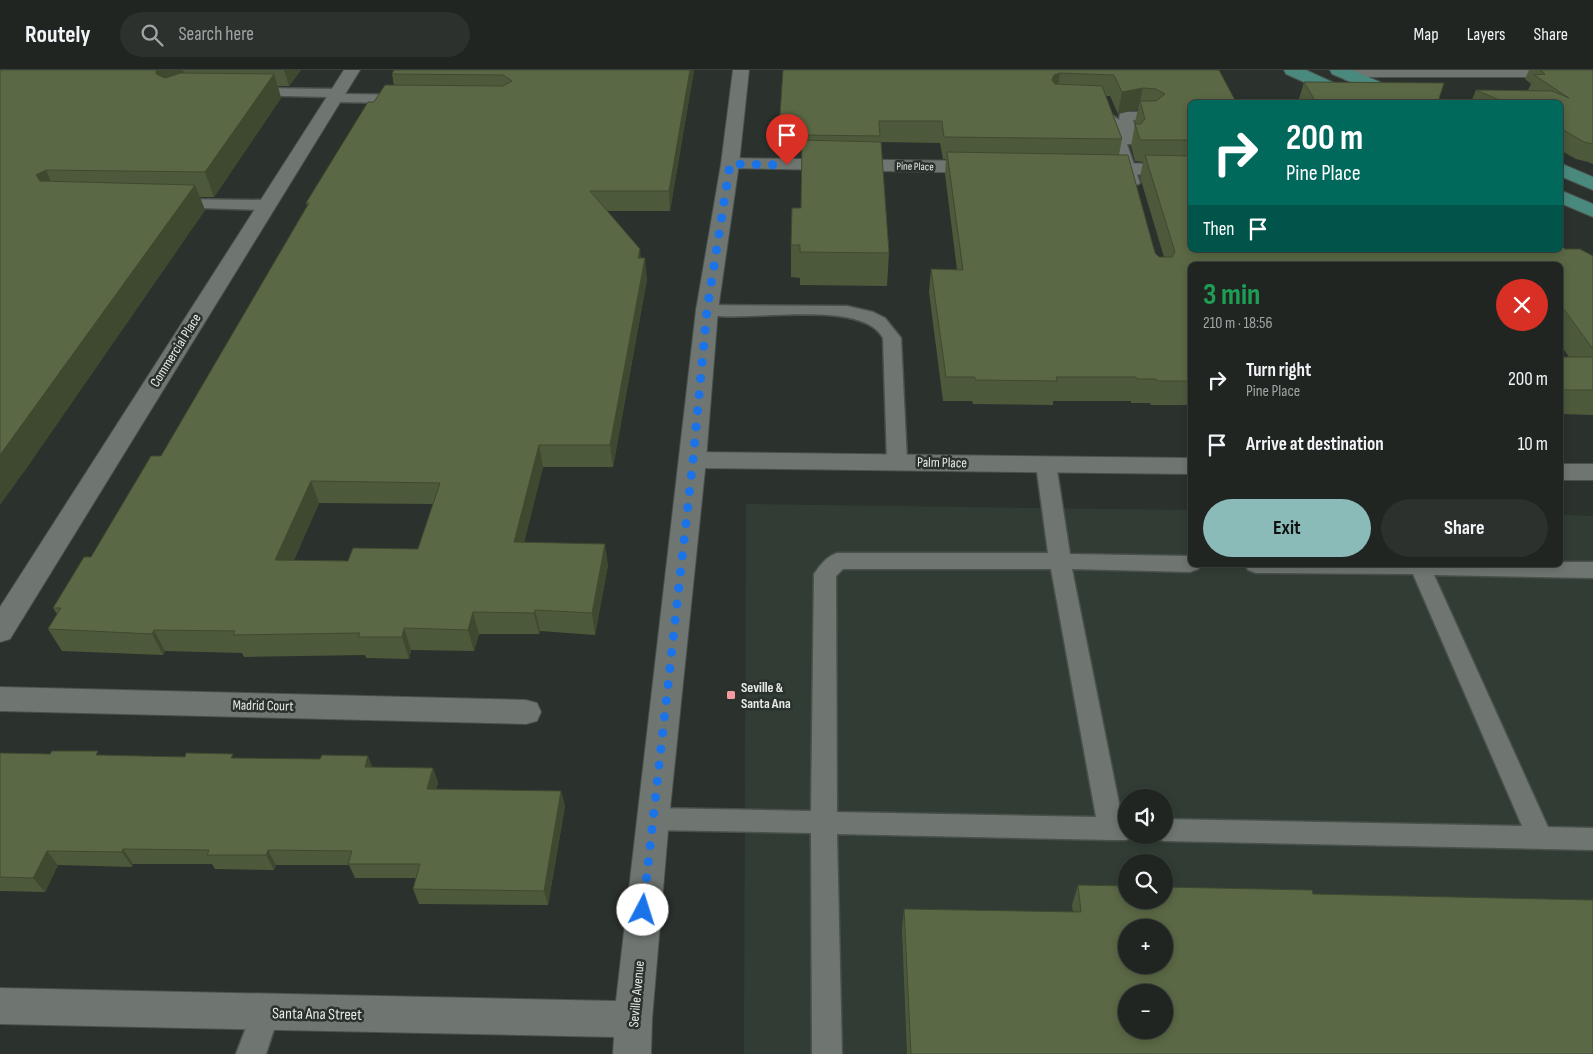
<!DOCTYPE html>
<html lang="en">
<head>
<meta charset="utf-8">
<style>
  body { margin:0; font-family:"Sofia Sans Condensed",sans-serif; background:#2d312e; color:#f1f3f6; height:100vh; display:flex; flex-direction:column; font-size:19px; white-space:nowrap }
  * { box-sizing:border-box; margin:0 }
  p { font-size:16px; color:#a2a5a5 }
  .icon { flex:none; width:28px; height:28px; fill:none; stroke:currentColor; stroke-width:2; stroke-linecap:round; stroke-linejoin:round }
  .map { position:relative; flex:1; overflow:hidden }
  .details { position:absolute; left:1188px; top:192px; width:375px; height:305px; display:flex; flex-direction:column; background:#202521; border-radius:8px; box-shadow:0 2px 8px #0003,0 0 0 1px #3d423f }
  .details>* { flex:none }
  .banner { position:absolute; left:1188px; top:30px; width:375px; height:152px; border-radius:8px; box-shadow:0 2px 8px #0003,0 0 0 1px #3d423f; background:#00695c; color:#fff; overflow:hidden }
  .fabs { position:absolute; left:1118px; top:719px; display:grid; gap:10px }
  .fabs a { display:grid; place-items:center; width:55px; height:55px; border-radius:50%; background:#202521; box-shadow:0 2px 8px #0003,0 0 0 1px #3d423f; font-size:25px }
  .pin { position:absolute; display:grid; place-items:center; width:42px; height:42px; color:#fff; margin:-51px -21px; border-radius:50% 50% 50% 0; rotate:-45deg; box-shadow:0 0 5px #0007 }
  .pin .icon { rotate:45deg }
  .me { position:absolute; width:55px; margin:-28px; rotate:5deg; stroke-linejoin:round; filter:drop-shadow(0 0 4px #0008) }
  .turn { display:flex; align-items:center; gap:18px; height:105px; padding:0 15px; font-size:22px }
  .turn .icon { width:65px; height:65px; stroke-width:2.5 }
  .turn b { display:block; font-size:35px; line-height:42px }
  .then { display:flex; align-items:center; height:48px; padding:0 15px; background:#0003; gap:10px; font-size:19px }
  .round { display:grid; place-items:center; flex:none; width:52px; height:52px; border-radius:26px; background:#2d312e }
  .summary { display:flex; align-items:center; justify-content:space-between; height:85px; padding:0 15px }
  h1 { font-size:30px; font-weight:700; line-height:38px; color:#1e9e55 }
  .action { display:flex; gap:10px; margin-top:auto; padding:10px 15px }
  .action a { flex:1; height:58px; border-radius:30px; background:#8bbbb9; color:#111; font-size:20px; font-weight:700; line-height:58px; text-align:center }
  .action a+a { background:#2d312e; color:#f1f3f6 }
  ul { padding:0; list-style:none }
  li { display:flex; align-items:center; gap:15px; height:65px; padding:0 15px }
  li div { flex:1 }
  li b { display:block; font-size:19px }
  li em { font-style:normal }
  header { display:flex; align-items:center; gap:30px; box-sizing:border-box; height:70px; padding:0 25px; background:#202521; border-bottom:1px solid #3d423f }
  header strong { font-size:24px }
  nav { display:flex; gap:28px; margin-inline-start:auto; font-size:18px }
  .search { width:350px; height:45px; background:#2d312e; display:flex; align-items:center; gap:12px; box-sizing:border-box; padding:0 18px; border-radius:28px; color:#a2a5a5; font-size:19px }
  .map>svg:first-child { display:block }
  .built { fill:#313d34; fill-rule:evenodd }
  .lines { fill:none; stroke-linecap:round; stroke-linejoin:round }
  .service-casing { stroke:#4a504c; stroke-width:3 }
  .minor-casing { stroke:#4a504c; stroke-width:2 }
  .tertiary-casing { stroke:#4a504c; stroke-width:2 }
  .primary-casing { stroke:#4a504c; stroke-width:2 }
  .service { fill:#6f7671; fill-rule:evenodd }
  .minor { fill:#6f7671; fill-rule:evenodd }
  .tertiary { fill:#6f7671; fill-rule:evenodd }
  .primary { fill:#4a897d; fill-rule:evenodd }
  .wall { fill:#4d593b; fill-rule:evenodd }
  .shaded-wall { fill:#3f4930 }
  .building { fill:#5a6845; stroke:#3f4930; fill-rule:evenodd }
  .route { stroke:#1a73e8; stroke-width:9; stroke-dasharray:0 16.2 }
  .poi-dot { fill:#f49b9f; stroke:#2b312c; stroke-width:2 }
  .labels { text-anchor:middle; stroke-width:5; stroke-linejoin:round; paint-order:stroke }
  .far-street-label { font-size:11px; fill:#e6ebe7; stroke:#2b312c }
  .street-label { font-size:14px; fill:#e6ebe7; stroke:#2b312c }
  .poi-label { font-size:14px; font-weight:bold; fill:#e6ebe7; stroke:#2b312c; text-anchor:start }
  .near-street-label { font-size:16px; fill:#e6ebe7; stroke:#2b312c }
</style>
</head>
<body>
<header>
<strong>Routely</strong>
<div class="search"><svg class="icon" aria-label="search" viewBox="0 0 24 24"><circle cx="10" cy="10" r="6"/><path d="M15 15l6 6"/></svg>Search here</div>
<nav><a>Map</a><a>Layers</a><a>Share</a></nav>
</header>
<div class="map">
<svg width="1593" height="984" viewBox="0 0 1593 984">
  <rect width="100%" height="100%" fill="#2b312c"/>
  <path class="built" d="M746,434L1190,440V495H1560V445L1593,446V984H744ZM1126,728H1164V765H1126ZM1126,792H1164V830H1126ZM1126,858H1164V895H1126ZM1126,922H1164V960H1126Z"/>
  <g class="lines">
    <defs>
      <g id="service">
        <polygon points="251,18 338,19 343,20 344,24 404,25 411,29 404,33 335,32 330,31 329,27 246,25 244,22 246,19"/>
        <polygon points="1125,42 1152,42 1159,46 1152,50 1133,50 1139,71 1137,74 1127,74 1140,113 1133,117 1126,113 1105,49 1112,45 1119,50 1120,43"/>
        <polygon points="174,129 266,130 274,135 266,140 169,137 166,134"/>
        <path d="M707,235L847,236L873,242L885,248L901,268L907,391L904,395L897,397L890,395L887,391L883,268C861,227 743,254 701,244L698,240L701,236Z"/>
        <path d="M1046,388L1053,389L1056,394L1070,484L1190,486V495H1200L1198,499L1190,502L1072,499L1122,748H1126V765H1136L1126,770H1111L837,764L842,984H812L811,763L652,760L643,757L639,749L643,741L652,738L811,741L814,504C820,495 827,486 837,483H1048L1036,394L1039,389ZM843,499H1051L1096,747L837,742L836,506Z"/>
        <polygon points="1560,492 1593,492 1593,508 1434,505 1548,757 1593,758 1593,780 1164,771 1155,768 1154,765 1164,765 1164,749 1522,756 1413,504 1256,503 1248,500 1245,495 1560,495"/>
        <polygon points="266,927 276,931 280,941 266,984 236,984 256,931"/>
      </g>
      <g id="minor">
        <polygon points="344,0 360,0 10,569 0,572 0,537"/>
        <polygon points="1355,0 1593,0 1593,7 1368,7 1351,11 1345,10 1343,6 1345,2"/>
        <polygon points="730,88 984,91 991,93 993,97 991,101 984,103 723,98 721,94 723,90"/>
        <polygon points="1094,93 1190,94 1190,106 1087,103 1085,99 1087,95"/>
        <polygon points="693,382 1190,388 1190,404 693,398 684,396 680,390 684,384"/>
        <rect x="1560" y="394" width="33" height="16"/>
        <polygon points="0,617 526,630 537,633 541,642 537,651 526,654 0,641"/>
      </g>
      <polygon id="tertiary" points="733,0 749,0 739,94 718,240 706,390 669,749 652,949 651,984 613,984 614,967 0,954 0,918 616,931 696,240 721,94"/>
      <g id="primary">
        <polygon points="1284,0 1306,0 1367,28 1370,32 1348,32 1286,4"/>
        <polygon points="1330,0 1352,0 1417,28 1420,32 1398,32 1332,4"/>
        <polygon points="1560,93 1593,107 1593,120 1560,106"/>
        <polygon points="1560,120 1593,134 1593,147 1560,133"/>
      </g>
    </defs>
    <use href="#service" class="service-casing"/>
    <use href="#minor" class="minor-casing"/>
    <use href="#tertiary" class="tertiary-casing"/>
    <use href="#primary" class="primary-casing"/>
    <use href="#service" class="service"/>
    <use href="#minor" class="minor"/>
    <use href="#tertiary" class="tertiary"/>
    <use href="#primary" class="primary"/>
  </g>
  <g class="wall">
    <polygon points="0,0 301,0 289,16 278,16 281,28 214,127 200,127 205,140 23,403"/>
    <path d="M694,0L670,141H607L641,188L647,209L613,397H543L524,472L608,495L595,565L540,561L539,564H479L474,581L411,580L409,589L366,588L365,585L244,587L242,583L165,581L163,585L62,581L48,559L57,544L53,538L91,487L161,386L307,136L306,133L374,32L394,16L392,4ZM319,433L433,434L418,479L348,491L294,490Z"/>
    <path d="M783,0H1219L1190,32V180L1565,179L1593,186V345L1560,344V287H1569L1560,274V195H1190V335H1151L1150,333H1131V331H1053V335L973,334L972,331H943L929,222L931,199L957,200L945,104L946,89H943L940,73L881,72L889,183L887,216L800,215V208L791,207V175L801,138L802,81H779V60ZM1106,26H1110L1118,44L1138,39L1135,52L1136,54H1135L1131,76L1135,91L1143,92L1140,107L1164,187H1159L1155,183L1119,85L1122,69Z"/>
    <polygon points="1529,0 1593,0 1593,94 1588,92 1576,89 1560,80 1560,32 1471,32 1476,20 1528,20 1531,14 1525,9"/>
    <polygon points="1304,12 1438,32 1298,32"/>
    <polygon points="0,683 235,688 373,697 433,698 438,713 436,720 561,721 565,736 548,835 419,834 413,819 416,808 355,808 349,795 276,795 274,800 215,799 212,794 133,794 132,797 58,795 45,822 0,821"/>
    <polygon points="1078,815 1313,824 1593,984 907,984 902,859 904,839 1073,842 1072,835"/>
  </g>
  <g class="shaded-wall">
    <polygon points="157,0 183,0 188,15 164,25 156,1"/>
    <polygon points="284,0 301,0 289,16"/>
    <polygon points="690,0 694,0 670,141 669,121"/>
    <polygon points="1060,3 1057,24 1052,10 1054,5"/>
    <polygon points="274,4 281,28 214,127 205,102"/>
    <polygon points="1143,18 1138,39 1118,44 1122,22"/>
    <polygon points="46,100 57,125 48,131 36,105"/>
    <polygon points="195,115 205,140 23,403 0,435 0,385"/>
    <polygon points="640,179 642,200 638,188"/>
    <polygon points="645,188 647,209 613,397 610,375"/>
    <polygon points="539,375 543,397 519,494 514,472"/>
    <polygon points="311,411 319,433 284,512 275,490"/>
    <polygon points="605,474 608,495 595,565 592,543"/>
    <polygon points="535,540 540,561 539,564 534,543"/>
    <polygon points="473,542 479,564 474,581 468,560"/>
    <polygon points="404,558 411,580 409,589 402,567"/>
    <polygon points="154,560 165,581 163,585 152,564"/>
    <polygon points="368,686 374,701 365,697"/>
    <polygon points="433,698 438,713 432,734 427,719"/>
    <polygon points="561,721 565,736 548,835 544,821"/>
    <polygon points="123,779 133,794 132,797 122,782"/>
    <polygon points="268,780 276,795 274,800 266,785"/>
    <polygon points="47,781 58,795 45,822 33,808"/>
  </g>
  <g class="building">
    <polygon points="0,0 157,0 156,1 156,4 165,8 181,3 274,4 205,102 46,100 36,105 40,111 195,115 0,385"/>
    <path d="M394,0H690L669,121H590L640,179L638,188H645L610,375H539L514,472L605,474L592,543L535,540L534,543L473,542L468,560L404,558L402,567H358L360,563L233,565L235,561L154,560L152,564L48,559L61,538H53L84,487H91L151,386H161L309,133H306L368,32H374L385,15L503,16L512,11L503,5L392,4ZM311,411L440,413L418,479L353,478L348,491L275,490Z"/>
    <polygon points="783,0 1219,0 1236,32 1190,32 1190,70 1140,70 1135,54 1141,54 1145,49 1140,31 1156,31 1165,24 1156,19 1143,18 1122,22 1114,5 1060,3 1054,5 1052,10 1055,14 1102,16 1122,69 944,67 942,51 879,51 880,66 802,65 802,60 779,60"/>
    <polygon points="1540,0 1593,0 1593,74 1584,72 1560,58 1560,32 1504,32 1476,20 1552,21 1569,28 1534,5 1545,4"/>
    <polygon points="1304,12 1444,13 1438,32 1316,32"/>
    <polygon points="802,70 881,72 889,183 800,182 800,175 791,175 792,138 801,138"/>
    <polygon points="947,82 1128,85 1155,183 1159,187 1172,187 1175,182 1145,85 1190,86 1190,180 1560,180 1560,176 1562,176 1565,179 1580,179 1593,186 1593,279 1560,234 1560,195 1190,195 1190,311 1157,311 1156,309 1137,309 1136,307 1056,307 1057,311 975,310 975,307 946,307 931,199 963,200"/>
    <rect x="1560" y="287" width="33" height="33"/>
    <polygon points="52,681 98,681 96,685 185,687 186,683 233,684 231,688 320,689 322,685 368,686 365,697 433,698 427,719 561,721 544,821 413,819 420,794 348,794 352,781 268,780 266,785 207,785 209,780 123,779 122,782 47,781 33,808 0,807 0,683 50,684"/>
    <path d="M1078,815L1126,816V830H1164V817L1312,820L1313,824L1593,830V984H911L904,839L1081,842ZM1126,858H1164V895H1126ZM1126,922H1164V960H1126Z"/>
  </g>
  <g class="lines">
    <polyline class="route" points="643,840 693,390 707,240 730,94 787,95"/>
  </g>
  <rect class="poi-dot" x="726" y="620" width="10" height="10" rx="2.5"/>
  <g class="labels">
    <g class="far-street-label">
      <text transform="translate(915 96) rotate(1)" y="4">Pine Place</text>
    </g>
    <g class="street-label">
      <text transform="translate(175 280) rotate(-58)" y="5">Commercial Place</text>
      <text transform="translate(942 392) rotate(1)" y="5">Palm Place</text>
      <text transform="translate(263 635) rotate(1)" y="5">Madrid Court</text>
      <text transform="translate(636 924) rotate(-85)" y="5">Seville Avenue</text>
    </g>
    <g class="poi-label">
      <text x="741" y="622">Seville &amp;<tspan x="741" dy="16">Santa Ana</tspan></text>
    </g>
    <g class="near-street-label">
      <text transform="translate(317 943) rotate(1)" y="6">Santa Ana Street</text>
    </g>
  </g>
</svg>
<div class="fabs">
<a><svg class="icon" aria-label="sound" viewBox="0 0 24 24"><path d="M4 9h4l5-4v14l-5-4H4zM17 9q2 3 0 6"/></svg></a>
<a><svg class="icon" aria-label="search" viewBox="0 0 24 24"><circle cx="10" cy="10" r="6"/><path d="M15 15l6 6"/></svg></a>
<a>+</a>
<a>−</a>
</div>
<div class="pin" style="left:787px;top:95px;background:#d93025"><svg class="icon" aria-label="arrive" viewBox="0 0 24 24"><path d="M6 21V4h12l-3 4 3 4H6"/></svg></div>
<svg class="me" style="left:643px;top:840px" viewBox="-20 -20 40 40"><circle r="19" fill="#fff"/><path d="M0-13L10 11 0 6-10 11z" fill="#1a73e8"/></svg>
<div class="banner">
<div class="turn"><svg class="icon" aria-label="right" viewBox="0 0 24 24"><path d="M7 20v-9h11M14 6l5 5-5 5"/></svg><div><b>200 m</b>Pine Place</div></div>
<div class="then">Then<svg class="icon" aria-label="arrive" viewBox="0 0 24 24"><path d="M6 21V4h12l-3 4 3 4H6"/></svg></div>
</div>
<section class="details">
<div class="summary"><div><h1>3 min</h1><p>210 m · 18:56</p></div><a class="round" style="background:#d93025;color:#fff"><svg class="icon" aria-label="close" viewBox="0 0 24 24"><path d="M6 6l12 12M18 6L6 18"/></svg></a></div>
<ul>
<li><svg class="icon" aria-label="right" viewBox="0 0 24 24"><path d="M7 20v-9h11M14 6l5 5-5 5"/></svg><div><b>Turn right</b><p>Pine Place</p></div><em>200 m</em></li>
<li><svg class="icon" aria-label="arrive" viewBox="0 0 24 24"><path d="M6 21V4h12l-3 4 3 4H6"/></svg><div><b>Arrive at destination</b></div><em>10 m</em></li>
</ul>
<div class="action"><a>Exit</a><a>Share</a></div>
</section>
</div>
</body>
</html>
